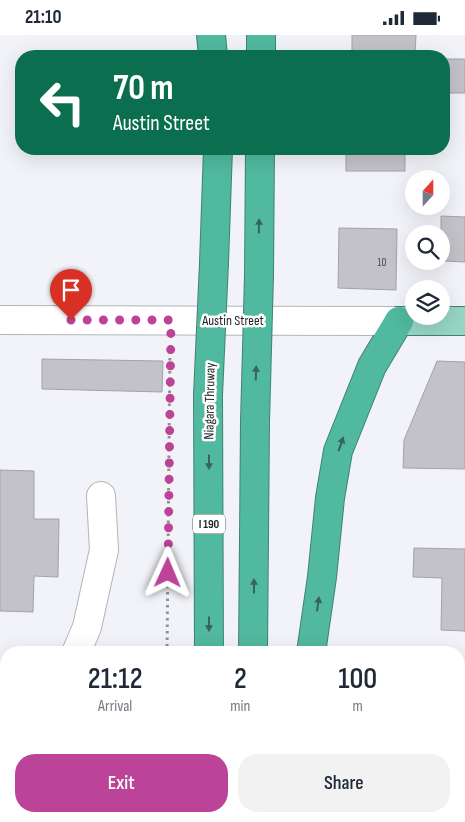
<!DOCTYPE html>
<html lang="en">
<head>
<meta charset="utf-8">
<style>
  body { margin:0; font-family:"Sofia Sans Condensed",sans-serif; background:#f2f2f3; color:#1f2937; height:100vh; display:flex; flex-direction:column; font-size:19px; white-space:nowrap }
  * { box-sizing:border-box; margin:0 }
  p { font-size:16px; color:#747a83 }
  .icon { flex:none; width:28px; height:28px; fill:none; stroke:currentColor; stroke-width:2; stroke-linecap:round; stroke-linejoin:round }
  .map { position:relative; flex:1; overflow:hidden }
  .panel { position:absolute; left:0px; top:611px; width:465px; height:176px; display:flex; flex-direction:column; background:#fff; border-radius:20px 20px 0 0; box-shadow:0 5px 20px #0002 }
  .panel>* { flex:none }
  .guide { position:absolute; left:15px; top:15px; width:435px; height:105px; border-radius:20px; box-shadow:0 5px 20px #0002; background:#0b6e4f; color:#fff; overflow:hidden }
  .needle { width:32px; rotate:21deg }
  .fabs { position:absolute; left:405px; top:135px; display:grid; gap:10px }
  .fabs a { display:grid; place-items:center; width:45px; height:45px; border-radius:50%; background:#fff; box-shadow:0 5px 20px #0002; font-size:25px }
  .pin { position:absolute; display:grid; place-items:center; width:42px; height:42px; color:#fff; margin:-51px -21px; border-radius:50% 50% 50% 0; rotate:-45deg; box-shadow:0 0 5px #0007 }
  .pin .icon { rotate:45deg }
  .me { position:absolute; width:55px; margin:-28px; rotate:1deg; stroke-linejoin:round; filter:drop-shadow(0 0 4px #0008) }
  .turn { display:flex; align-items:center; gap:18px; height:105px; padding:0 15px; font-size:22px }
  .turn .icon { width:65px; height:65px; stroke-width:2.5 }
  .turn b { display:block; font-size:35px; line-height:42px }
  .eta { display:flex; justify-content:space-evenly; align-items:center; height:85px; text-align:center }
  .eta b { font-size:30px; font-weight:600; line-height:35px }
  .action { display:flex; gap:10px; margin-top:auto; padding:10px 15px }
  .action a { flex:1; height:58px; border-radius:20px; background:#bc4498; color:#fff; font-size:20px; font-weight:600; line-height:58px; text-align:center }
  .action a+a { background:#f2f2f3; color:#1f2937 }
  .status { display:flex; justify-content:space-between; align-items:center; height:35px; padding:0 25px; background:#fff; direction:ltr }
  .status svg { height:14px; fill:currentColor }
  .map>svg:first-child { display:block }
  .building { fill:#c2c2c8; stroke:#a2a3a9 }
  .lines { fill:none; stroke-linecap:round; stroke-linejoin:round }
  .minor-casing { stroke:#b3b4ba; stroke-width:30 }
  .major-casing { stroke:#408373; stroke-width:30 }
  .highway-casing { stroke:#408373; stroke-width:30 }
  .path { stroke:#919297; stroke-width:3; stroke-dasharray:2.5 4; stroke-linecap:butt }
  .minor { stroke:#fff; stroke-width:28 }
  .major { stroke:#97d5c5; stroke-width:28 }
  .highway { stroke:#51b99f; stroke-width:28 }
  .highway-bridge-casing { stroke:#408373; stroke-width:30; stroke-linecap:butt }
  .highway-bridge { stroke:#51b99f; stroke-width:28 }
  .oneway { fill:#36655a }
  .route { stroke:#bc4498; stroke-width:9; stroke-dasharray:0 16.2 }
  .labels { text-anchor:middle; stroke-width:5; stroke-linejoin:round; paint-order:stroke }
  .number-label { font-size:11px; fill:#48484c }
  .shield { fill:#fff; stroke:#626364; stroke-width:1 }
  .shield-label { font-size:12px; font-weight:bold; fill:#1f2022 }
  .street-label { font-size:14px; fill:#1f2022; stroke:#fff }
</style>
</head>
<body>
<div class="status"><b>21:10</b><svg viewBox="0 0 49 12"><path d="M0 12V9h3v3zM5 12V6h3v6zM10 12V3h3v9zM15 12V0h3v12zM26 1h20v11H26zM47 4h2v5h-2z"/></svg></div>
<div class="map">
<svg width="465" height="787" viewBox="0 0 465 787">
  <rect width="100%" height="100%" fill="#f2f3f9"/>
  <g class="building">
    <polygon points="352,0 416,0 415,20 352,16"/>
    <polygon points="444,24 465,24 465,58 445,58"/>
    <rect x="346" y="114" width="59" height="22"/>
    <polygon points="441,181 465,182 465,227 444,226 445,212 441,212"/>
    <polygon points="339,193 397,194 396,255 338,253"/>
    <polygon points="42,324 163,326 162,357 42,354"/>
    <polygon points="437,326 465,327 465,434 403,433 404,405"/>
    <polygon points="0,435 34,436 34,484 59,484 58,542 34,541 33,577 0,576"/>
    <polygon points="414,513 465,514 465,596 441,595 442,543 413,542"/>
  </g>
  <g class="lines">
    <defs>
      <g id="minor">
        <polyline points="0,285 399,286"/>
        <polyline points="76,618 87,592 104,515 101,461"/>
        <polyline points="0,666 6,669"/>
      </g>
      <polyline id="major" points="399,286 465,286"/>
      <g id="highway">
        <polyline points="211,0 213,21"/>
        <polyline points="261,21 261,0"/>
        <polyline points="214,228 218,114"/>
        <polyline points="259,240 260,114"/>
        <polyline points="208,360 209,618"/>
        <polyline points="253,618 255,387"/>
        <polyline points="311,618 322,542 330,463 338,416 372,331 399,286"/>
        <polyline points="210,781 210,787"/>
        <polyline points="252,787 252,781"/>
        <polyline points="288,787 288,781"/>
      </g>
    </defs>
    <use href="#minor" class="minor-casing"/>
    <use href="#major" class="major-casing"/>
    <use href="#highway" class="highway-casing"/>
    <g class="path">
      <polyline points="167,618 170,311"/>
      <polyline points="152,787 155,781"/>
    </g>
    <use href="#minor" class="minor"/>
    <use href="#major" class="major"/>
    <use href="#highway" class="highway"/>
    <defs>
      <g id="highway-bridge">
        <polyline points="208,360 214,228"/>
        <polyline points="255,387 259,240"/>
      </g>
    </defs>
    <use href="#highway-bridge" class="highway-bridge-casing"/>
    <use href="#highway-bridge" class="highway-bridge"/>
  </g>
  <defs><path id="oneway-solid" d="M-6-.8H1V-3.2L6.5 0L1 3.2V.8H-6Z" transform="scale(1.25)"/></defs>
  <g class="oneway">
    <use href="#oneway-solid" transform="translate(259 191) rotate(-89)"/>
    <use href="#oneway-solid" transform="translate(256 338) rotate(-88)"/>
    <use href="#oneway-solid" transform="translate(341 409) rotate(-71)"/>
    <use href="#oneway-solid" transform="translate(209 427) rotate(90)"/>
    <use href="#oneway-solid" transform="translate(254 551) rotate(-90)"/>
    <use href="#oneway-solid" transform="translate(318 569) rotate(-82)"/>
    <use href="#oneway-solid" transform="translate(209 589) rotate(90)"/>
  </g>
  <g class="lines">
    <polyline class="route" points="71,285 171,285 168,538"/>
  </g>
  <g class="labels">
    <g class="number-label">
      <text x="382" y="231">10</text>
    </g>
    <rect class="shield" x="193" y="479.5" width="32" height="19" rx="4"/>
    <g class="shield-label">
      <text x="209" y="493">I 190</text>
    </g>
    <g class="street-label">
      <text x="233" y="290">Austin Street</text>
      <text transform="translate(209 366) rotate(-89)" y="5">Niagara Thruway</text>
    </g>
  </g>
</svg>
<div class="fabs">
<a><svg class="needle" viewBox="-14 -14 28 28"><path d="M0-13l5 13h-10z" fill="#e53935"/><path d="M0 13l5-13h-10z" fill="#747a83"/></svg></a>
<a><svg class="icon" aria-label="search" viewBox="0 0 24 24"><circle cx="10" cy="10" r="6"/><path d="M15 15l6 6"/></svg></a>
<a><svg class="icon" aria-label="layers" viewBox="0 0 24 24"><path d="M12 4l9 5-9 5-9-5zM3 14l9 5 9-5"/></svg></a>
</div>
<div class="pin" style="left:71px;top:285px;background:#d93025"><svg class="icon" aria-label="arrive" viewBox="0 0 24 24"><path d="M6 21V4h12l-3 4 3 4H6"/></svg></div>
<svg class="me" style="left:168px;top:538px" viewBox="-20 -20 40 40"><path d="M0-17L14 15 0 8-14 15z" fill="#bc4498" stroke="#fff" stroke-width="4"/></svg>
<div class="guide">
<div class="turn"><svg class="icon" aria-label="left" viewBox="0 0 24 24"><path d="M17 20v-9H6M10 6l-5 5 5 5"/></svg><div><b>70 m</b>Austin Street</div></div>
</div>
<section class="panel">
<div class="eta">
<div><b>21:12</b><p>Arrival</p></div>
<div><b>2</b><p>min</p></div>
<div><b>100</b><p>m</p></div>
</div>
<div class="action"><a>Exit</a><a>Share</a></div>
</section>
</div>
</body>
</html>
